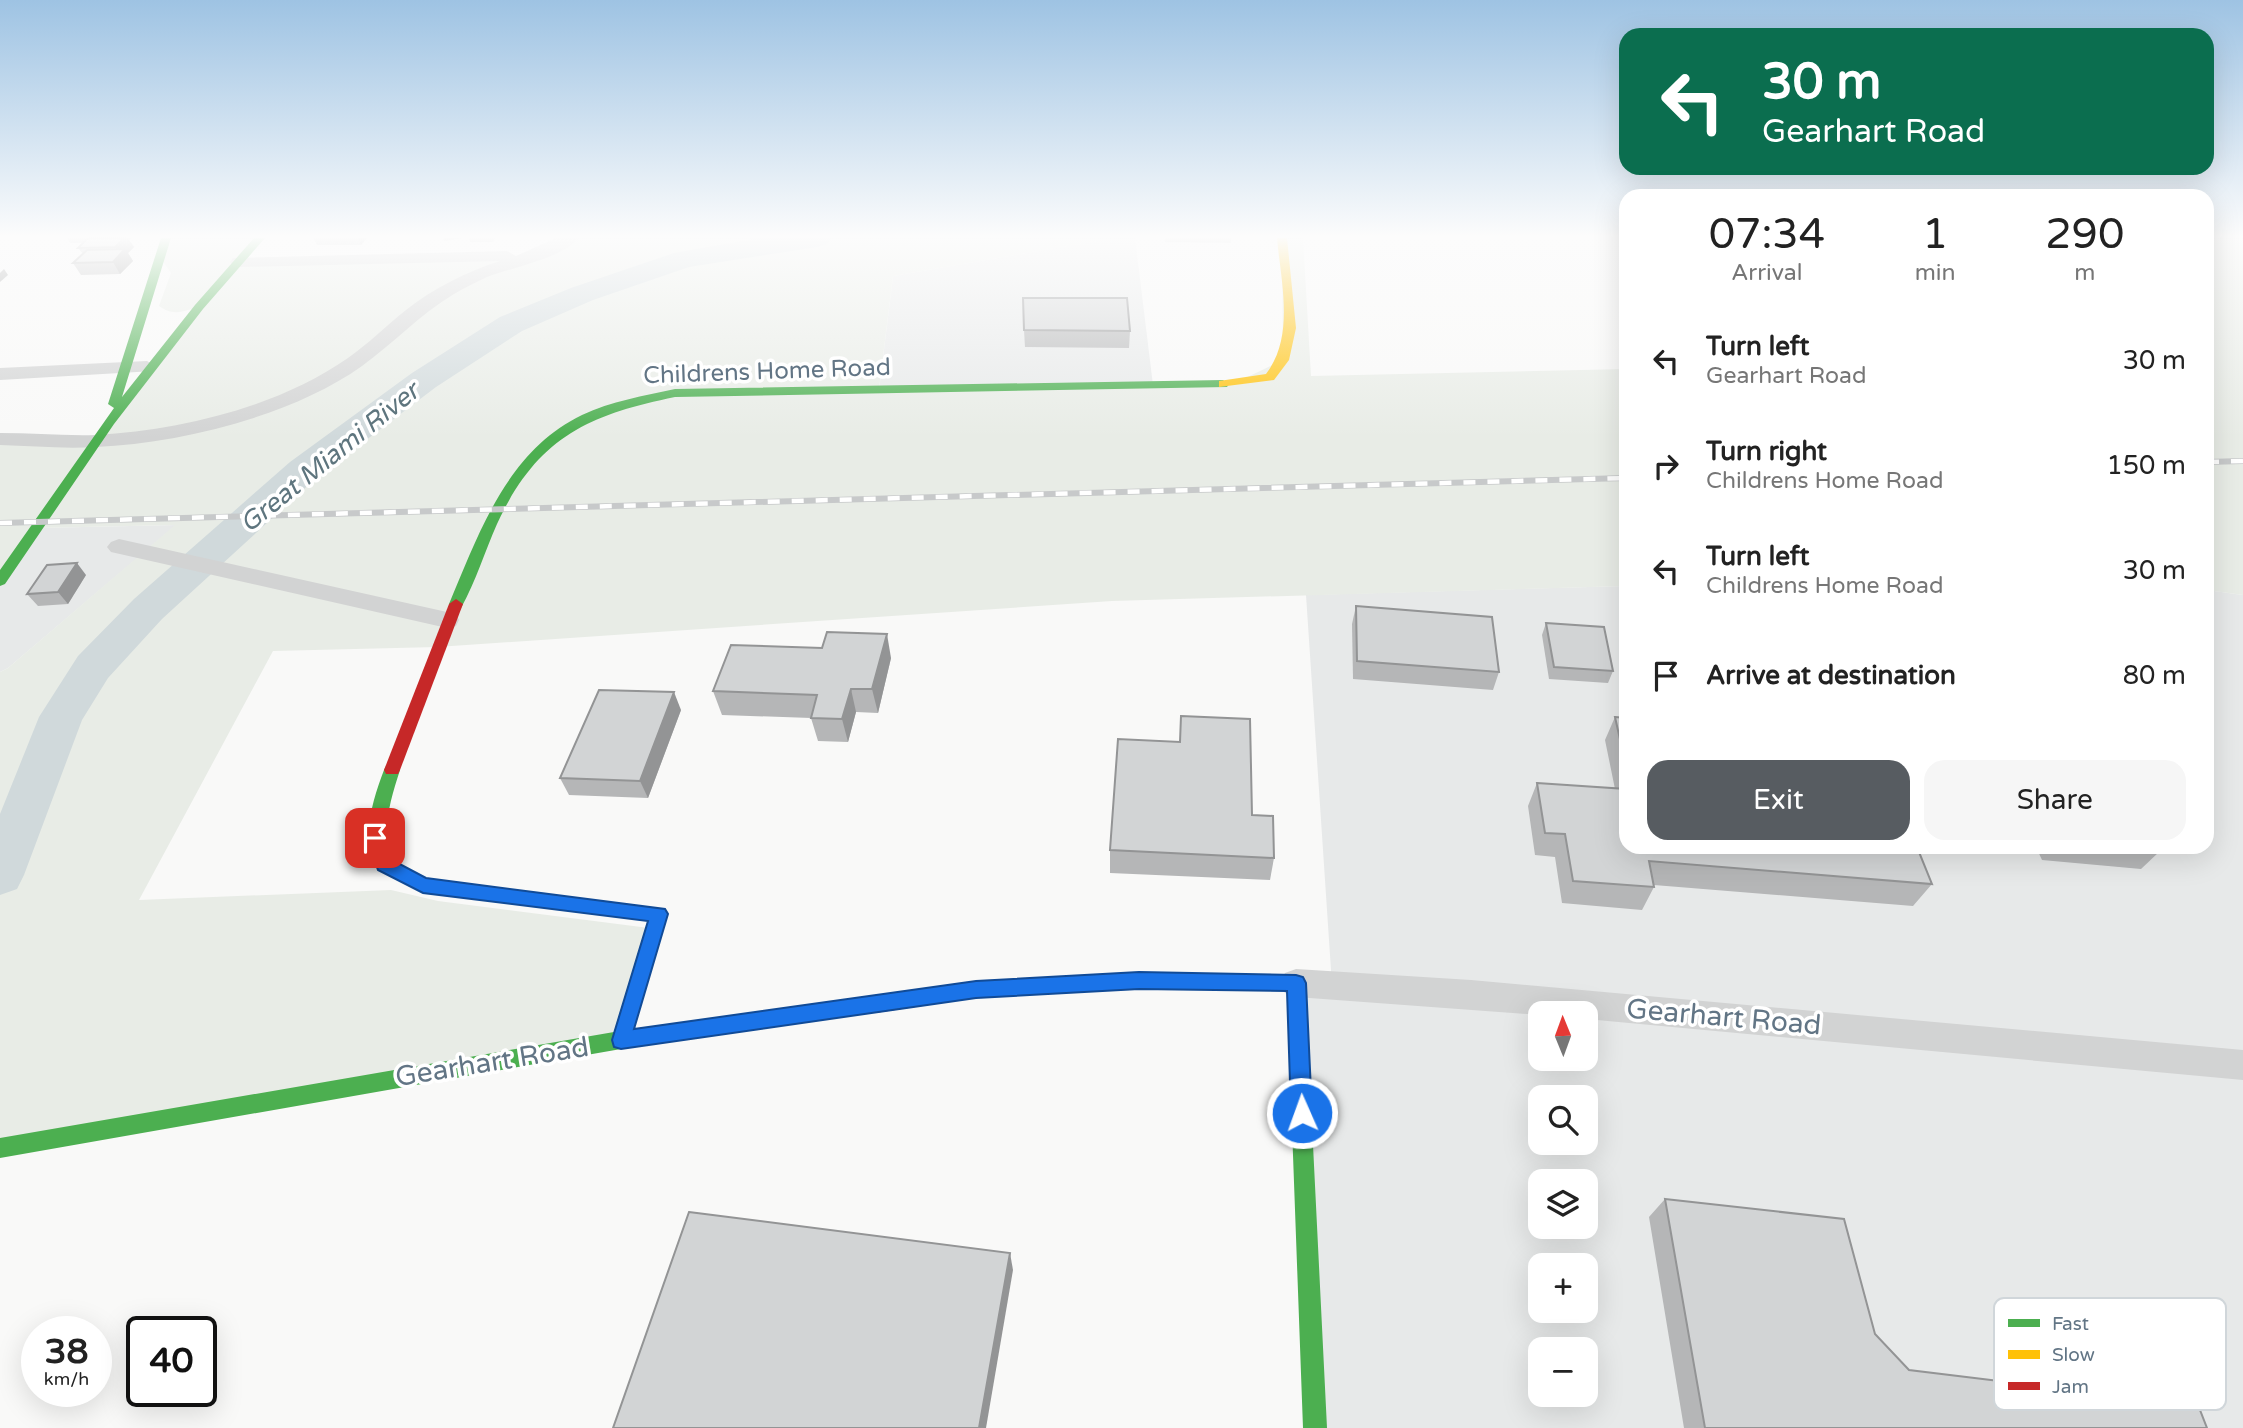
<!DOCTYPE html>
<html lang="en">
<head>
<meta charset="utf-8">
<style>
  body { margin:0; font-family:"Varela Round",sans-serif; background:#f6f6f6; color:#222; height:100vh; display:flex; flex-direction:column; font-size:26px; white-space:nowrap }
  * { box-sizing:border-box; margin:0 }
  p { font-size:23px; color:#767676 }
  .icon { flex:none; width:38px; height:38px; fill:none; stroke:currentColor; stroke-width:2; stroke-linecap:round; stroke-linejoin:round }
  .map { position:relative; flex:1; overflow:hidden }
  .sheet { position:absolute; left:1619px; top:189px; width:595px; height:665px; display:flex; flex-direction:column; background:#fff; border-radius:21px; box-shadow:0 7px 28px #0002 }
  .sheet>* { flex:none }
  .guide { position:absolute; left:1619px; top:28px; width:595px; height:147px; border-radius:21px; box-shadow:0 7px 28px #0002; background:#0b6e4f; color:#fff; overflow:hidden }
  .needle { width:46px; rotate:359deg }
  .fabs { position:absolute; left:1528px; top:1001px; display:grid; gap:14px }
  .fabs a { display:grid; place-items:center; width:70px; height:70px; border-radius:14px; background:#fff; box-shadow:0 7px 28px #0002; font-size:35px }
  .speed { position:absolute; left:21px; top:1316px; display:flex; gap:14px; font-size:35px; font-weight:700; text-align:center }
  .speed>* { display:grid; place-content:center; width:91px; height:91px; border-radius:50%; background:#fff; box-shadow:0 7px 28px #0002; line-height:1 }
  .speed small { font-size:18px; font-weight:400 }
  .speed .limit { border:4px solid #111; border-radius:10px; background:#fff; color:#111 }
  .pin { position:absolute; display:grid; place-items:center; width:60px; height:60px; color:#fff; margin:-30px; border-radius:14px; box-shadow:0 4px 10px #0006 }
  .me { position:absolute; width:77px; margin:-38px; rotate:358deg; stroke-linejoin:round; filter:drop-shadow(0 0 5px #0008) }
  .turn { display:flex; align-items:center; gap:24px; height:147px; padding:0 28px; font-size:32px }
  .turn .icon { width:91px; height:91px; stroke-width:2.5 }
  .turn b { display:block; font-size:49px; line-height:60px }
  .eta { display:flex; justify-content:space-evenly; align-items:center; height:119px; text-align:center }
  .eta b { font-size:42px; font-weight:600; line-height:49px }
  .action { display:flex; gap:14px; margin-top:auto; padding:14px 28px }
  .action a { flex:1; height:80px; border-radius:21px; background:#575c61; color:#fff; font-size:28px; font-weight:600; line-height:80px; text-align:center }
  .action a+a { background:#f6f6f6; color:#222 }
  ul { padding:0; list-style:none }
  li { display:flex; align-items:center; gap:21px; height:105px; padding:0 28px }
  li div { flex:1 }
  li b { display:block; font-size:26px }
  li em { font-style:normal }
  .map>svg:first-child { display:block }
  .built { fill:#e7e9e9; fill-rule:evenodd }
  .green { fill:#e8ece6 }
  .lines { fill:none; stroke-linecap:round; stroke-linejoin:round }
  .river { fill:#d0d9db; fill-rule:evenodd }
  .street { fill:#d2d3d3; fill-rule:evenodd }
  .fast { fill:#4caf50; fill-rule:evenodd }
  .slow { fill:#ffc107; fill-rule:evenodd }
  .jam { fill:#c62828; fill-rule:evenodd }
  .rail-casing { stroke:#c7c9ca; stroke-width:6 }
  .rail { stroke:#fff; stroke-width:4.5; stroke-dasharray:12; stroke-linecap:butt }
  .wall { fill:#b5b6b7 }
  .shaded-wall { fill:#939495 }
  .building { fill:#d2d4d5; stroke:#939495; stroke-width:2 }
  .route { fill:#1a73e8; stroke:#114b97; stroke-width:2 }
  .labels { text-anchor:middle; stroke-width:7; stroke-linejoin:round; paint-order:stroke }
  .street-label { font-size:24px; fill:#627585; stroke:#fff }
  .water-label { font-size:26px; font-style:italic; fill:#5e757e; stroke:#fff }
  .near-street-label { font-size:28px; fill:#627585; stroke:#fff }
  .key { fill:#fff; stroke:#d0d6da; stroke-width:2 }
  .key-label { font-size:19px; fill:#627585 }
</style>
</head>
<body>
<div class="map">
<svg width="2243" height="1428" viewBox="0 0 2243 1428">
  <rect width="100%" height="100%" fill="#f9f9f8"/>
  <g class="built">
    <polygon points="1114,238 1135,238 1153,385 879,390 893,276"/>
    <polygon points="176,525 8,668 0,672 0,581 37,528"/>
    <path d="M1626,586V847H2207V590L2243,595V1428H1315L1296,983L1332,985L1306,595ZM1540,1013H1586V1059H1540ZM1540,1097H1586V1143H1540ZM1540,1181H1586V1227H1540ZM1540,1265H1586V1311H1540ZM1540,1349H1586V1395H1540Z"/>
  </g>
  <g class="green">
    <path d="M166,238H260L240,261L534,256L569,241L580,238H1114L893,276L879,389L1233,384L1283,360L1282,238H1303L1311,376L1626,369V586L1112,601L437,647L273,651L139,900L391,890L438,901L649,928L621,1040L0,1148V672L8,668L175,525L37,528L0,581V439L97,441L198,307C182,312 173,316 159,306L171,273L160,257Z"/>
    <polygon points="2207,238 2243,238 2243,595 2207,590"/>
  </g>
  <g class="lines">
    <polygon class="river" points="759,238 831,238 827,244 817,247 689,267 593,300 522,331 436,387 316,478 162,619 108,678 82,720 24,875 17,889 0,895 0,814 39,717 78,656 134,599 290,462 412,373 500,317 571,288 674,253"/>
    <g class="street">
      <path d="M556,238H579C560,259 513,267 487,277C476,282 464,288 454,294C420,314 394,343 362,366C292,416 181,443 96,447C64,449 32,446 0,445V433C32,433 64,436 96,435C181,430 278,407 348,358C368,344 386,326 406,310C434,288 466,272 500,261L239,267L233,266L230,262L233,258L507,251L516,256Z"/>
      <polygon points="147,361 157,367 154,371 0,380 0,368"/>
      <polygon points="119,539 447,612 456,614 459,620 456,626 447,628 111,552 107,547 111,542"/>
      <polygon points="1296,969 1471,980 2243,1050 2243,1080 1586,1019 1586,1013 1540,1015 1296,997 1285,993 1280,983 1285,973"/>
    </g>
    <g class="fast">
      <polygon points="161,238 171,238 122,397 195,305 254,238 265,238 203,309 114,424 5,584 0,586 0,570 114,408 108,404"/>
      <path d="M1223,380L1229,384L1227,387L675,397C587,415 537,438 497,524C485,551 476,581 461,608L456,609L449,604C479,533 507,451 582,415C611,401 644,396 675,389Z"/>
      <path d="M392,764L398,766L400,770C390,801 382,827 391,860L426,879L665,909L668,914L634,1029L875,995L882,998L885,1004L882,1010L621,1049L0,1158V1138L614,1032L648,920L423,893L378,869C361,836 372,802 384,770L386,766Z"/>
      <polygon points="1139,972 1296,975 1303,977 1305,983 1327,1428 1303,1428 1287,991 1139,988 1069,992 1062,990 1060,984 1062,978 1069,976"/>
    </g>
    <path class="slow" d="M1277,238H1287L1296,328L1289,360L1274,380L1219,387V381L1266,374C1295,336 1281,283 1277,238Z"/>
    <g class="jam">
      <polygon points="456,599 463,604 400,770 398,774 386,774 384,770 449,604"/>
      <polygon points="1069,976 1076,978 1078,984 1076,990 1069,992 976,998 875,1013 868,1010 865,1004 868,998 875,995 976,982"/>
    </g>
    <defs>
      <g id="rail">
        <polyline points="2207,462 2243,461"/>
        <polyline points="0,523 1626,478"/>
      </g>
    </defs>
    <use href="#rail" class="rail-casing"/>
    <use href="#rail" class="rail"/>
  </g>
  <g class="wall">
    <polygon points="67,238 131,238 129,240 134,247 128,253 133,261 120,274 81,275 73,263 83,254 78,248 83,243 70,243"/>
    <polygon points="313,238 367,238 361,245 317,245"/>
    <polygon points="469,238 495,238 493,242 470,242"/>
    <polygon points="1165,238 1231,238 1231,243 1165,242"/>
    <polygon points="1024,330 1130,331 1129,348 1025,347"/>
    <polygon points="86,575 68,604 38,606 27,594"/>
    <polygon points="1356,606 1499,672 1493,690 1353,679 1352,624"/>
    <polygon points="1546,623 1613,671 1608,683 1549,679 1542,635"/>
    <polygon points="891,658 878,713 856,712 848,742 818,741 811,718 722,715 713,691"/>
    <polygon points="681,710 648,798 569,795 560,778"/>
    <polygon points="1615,717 1626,718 1626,847 1932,884 1913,906 1654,885 1654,887 1642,910 1562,903 1555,857 1535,855 1528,806 1537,783 1615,789 1605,740"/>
    <polygon points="1252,815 1274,858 1270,880 1110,873 1110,850"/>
    <polygon points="2036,847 2157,847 2159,852 2141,869 2042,860"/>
    <polygon points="1665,1199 1875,1334 1909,1370 2207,1428 1684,1428 1649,1217"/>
  </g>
  <g class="shaded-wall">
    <polygon points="124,238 131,238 129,240 134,247 128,253 133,261 120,274 113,262 120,255 115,247"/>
    <polygon points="358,238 367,238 361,245"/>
    <polygon points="443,238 463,238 444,241"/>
    <polygon points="4,269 8,275 0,282 0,273"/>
    <polygon points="77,563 86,575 68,604 58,592"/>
    <polygon points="887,634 891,658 878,713 872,689"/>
    <polygon points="851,689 856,712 848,742 842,719"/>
    <polygon points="674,692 681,710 648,798 640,781"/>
    <polygon points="1010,1253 1013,1270 986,1428 979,1428"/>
  </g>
  <g class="building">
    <polygon points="88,238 124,238 115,247 78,248"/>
    <polygon points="125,249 113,262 73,263 87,250"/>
    <polygon points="1023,298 1127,298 1130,331 1024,330"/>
    <polygon points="77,563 58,592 27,594 47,565"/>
    <polygon points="1356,606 1492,617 1499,672 1357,661"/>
    <polygon points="1546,623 1604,627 1613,671 1554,667"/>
    <polygon points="827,632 887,634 872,689 851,689 842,719 811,718 817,695 713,691 731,645 822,648"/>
    <polygon points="599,690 674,692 640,781 560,778"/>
    <polygon points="1181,716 1250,719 1252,815 1273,816 1274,858 1110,850 1118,739 1180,742"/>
    <polygon points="1615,717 1626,718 1626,766"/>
    <polygon points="1537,783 1626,789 1626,847 1917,847 1932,884 1649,861 1654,887 1573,881 1565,834 1545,833"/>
    <polygon points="2108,847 2157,847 2159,852"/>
    <polygon points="1665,1199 1844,1219 1875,1334 1909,1370 2198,1405 2207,1428 1705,1428"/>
    <polygon points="689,1212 1010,1253 979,1428 613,1428"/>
  </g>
  <linearGradient id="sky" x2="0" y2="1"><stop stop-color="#9ec3e3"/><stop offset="0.54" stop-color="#fcfcfc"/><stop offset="1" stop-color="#fcfcfc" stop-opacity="0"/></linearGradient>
  <rect width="2243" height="438" fill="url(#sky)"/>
  <polygon class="route" points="375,831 381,833 392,860 426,878 665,909 668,914 634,1029 976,981 1139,972 1296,975 1303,977 1306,983 1312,1113 1309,1120 1302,1123 1294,1120 1291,1113 1287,991 1139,989 976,998 621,1049 614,1047 612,1040 648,921 423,893 378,870 367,838 369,833"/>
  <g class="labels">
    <g class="street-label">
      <text transform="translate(767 371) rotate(-2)" y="8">Childrens Home Road</text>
    </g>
    <g class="water-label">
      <text transform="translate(329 457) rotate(-39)" y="9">Great Miami River</text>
    </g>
    <g class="near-street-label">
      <text transform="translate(1724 1016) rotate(5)" y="10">Gearhart Road</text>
      <text transform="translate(492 1061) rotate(-9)" y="10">Gearhart Road</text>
    </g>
  </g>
  <rect x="1994" y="1298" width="232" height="112" rx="10" class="key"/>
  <rect x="2008" y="1319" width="32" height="8" fill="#4caf50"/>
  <rect x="2008" y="1350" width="32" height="9" fill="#ffc107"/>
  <rect x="2008" y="1382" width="32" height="8" fill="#c62828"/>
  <g class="key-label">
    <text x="2052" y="1330">Fast</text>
    <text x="2052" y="1361">Slow</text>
    <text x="2052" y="1393">Jam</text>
  </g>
</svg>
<div class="fabs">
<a><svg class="needle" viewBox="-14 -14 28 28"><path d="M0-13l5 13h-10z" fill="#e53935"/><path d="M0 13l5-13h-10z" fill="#767676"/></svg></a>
<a><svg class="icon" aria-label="search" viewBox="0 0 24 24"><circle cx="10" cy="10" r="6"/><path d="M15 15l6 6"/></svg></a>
<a><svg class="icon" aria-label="layers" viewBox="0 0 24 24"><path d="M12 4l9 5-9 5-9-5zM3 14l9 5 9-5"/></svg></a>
<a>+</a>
<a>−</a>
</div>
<div class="speed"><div>38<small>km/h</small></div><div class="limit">40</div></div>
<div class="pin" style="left:375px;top:838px;background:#d93025"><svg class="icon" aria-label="arrive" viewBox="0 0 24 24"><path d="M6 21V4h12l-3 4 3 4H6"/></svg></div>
<svg class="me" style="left:1302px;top:1113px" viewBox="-20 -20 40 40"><circle r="17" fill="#1a73e8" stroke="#fff" stroke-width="3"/><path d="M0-11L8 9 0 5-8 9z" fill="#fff"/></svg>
<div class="guide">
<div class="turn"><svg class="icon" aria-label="left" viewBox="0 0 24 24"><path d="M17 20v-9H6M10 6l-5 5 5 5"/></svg><div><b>30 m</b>Gearhart Road</div></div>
</div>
<section class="sheet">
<div class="eta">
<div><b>07:34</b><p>Arrival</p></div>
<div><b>1</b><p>min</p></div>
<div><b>290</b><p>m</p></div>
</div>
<ul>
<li><svg class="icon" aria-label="left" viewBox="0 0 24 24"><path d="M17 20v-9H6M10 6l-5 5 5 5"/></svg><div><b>Turn left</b><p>Gearhart Road</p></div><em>30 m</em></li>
<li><svg class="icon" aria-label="right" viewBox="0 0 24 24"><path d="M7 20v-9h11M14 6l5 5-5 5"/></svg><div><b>Turn right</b><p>Childrens Home Road</p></div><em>150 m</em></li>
<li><svg class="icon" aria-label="left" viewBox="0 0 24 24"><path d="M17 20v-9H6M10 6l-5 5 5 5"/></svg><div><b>Turn left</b><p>Childrens Home Road</p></div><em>30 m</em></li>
<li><svg class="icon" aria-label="arrive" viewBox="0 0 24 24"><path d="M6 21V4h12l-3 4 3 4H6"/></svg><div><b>Arrive at destination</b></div><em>80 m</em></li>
</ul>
<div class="action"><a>Exit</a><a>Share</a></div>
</section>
</div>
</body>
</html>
